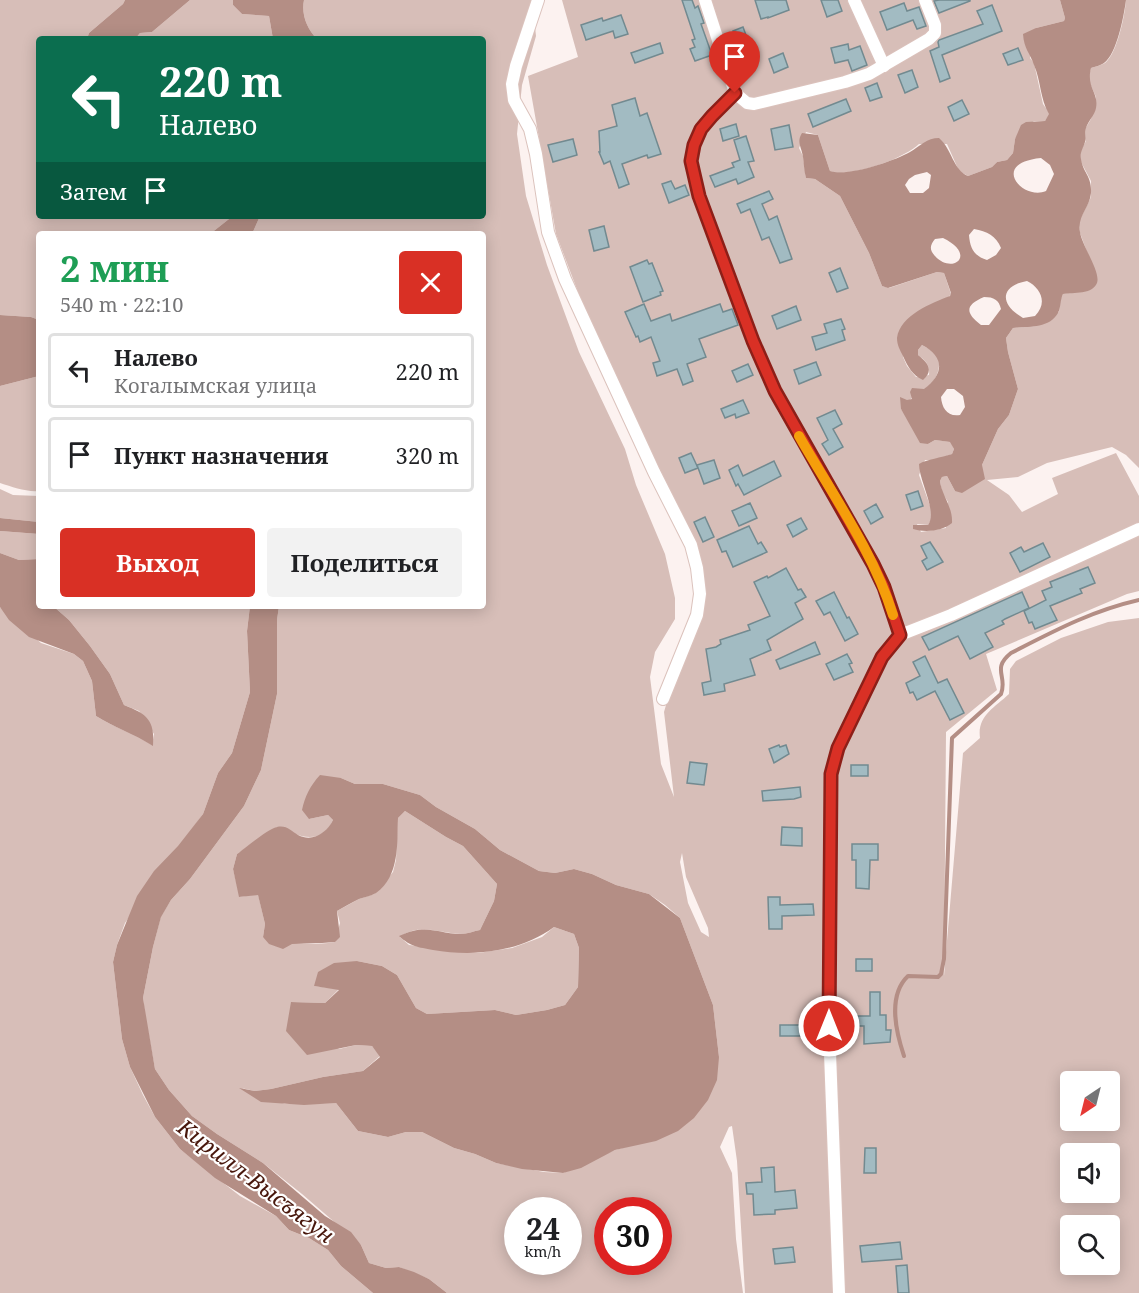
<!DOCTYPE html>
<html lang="ru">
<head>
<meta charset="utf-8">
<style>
  body { margin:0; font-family:"Noto Serif",serif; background:#f2f2f2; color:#202124; height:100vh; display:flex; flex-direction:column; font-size:22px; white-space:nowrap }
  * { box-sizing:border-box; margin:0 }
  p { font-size:20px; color:#757577 }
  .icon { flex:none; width:33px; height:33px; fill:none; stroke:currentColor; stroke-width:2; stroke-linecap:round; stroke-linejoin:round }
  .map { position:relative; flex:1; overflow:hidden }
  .side { position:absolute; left:36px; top:231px; width:450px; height:378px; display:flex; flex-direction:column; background:#fff; border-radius:6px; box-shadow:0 3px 15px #0003 }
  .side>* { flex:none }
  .guide { position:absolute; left:36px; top:36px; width:450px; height:183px; border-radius:6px; box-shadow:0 3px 15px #0003; background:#0b6e4f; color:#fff; overflow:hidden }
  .needle { width:39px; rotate:215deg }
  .tools { position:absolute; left:1060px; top:1071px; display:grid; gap:12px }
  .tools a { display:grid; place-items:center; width:60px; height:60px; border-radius:6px; background:#fff; box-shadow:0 3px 15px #0003; font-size:30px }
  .speed { position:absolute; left:504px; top:1197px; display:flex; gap:12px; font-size:30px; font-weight:700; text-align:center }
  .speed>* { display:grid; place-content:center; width:78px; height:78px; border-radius:50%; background:#fff; box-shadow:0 3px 15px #0003; line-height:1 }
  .speed small { font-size:15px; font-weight:400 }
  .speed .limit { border:9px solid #d22; background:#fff; color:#111 }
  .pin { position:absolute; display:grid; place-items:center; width:51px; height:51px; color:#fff; margin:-62px -26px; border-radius:50% 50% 50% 0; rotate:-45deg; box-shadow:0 0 6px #0007 }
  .pin .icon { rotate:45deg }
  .me { position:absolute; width:66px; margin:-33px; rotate:0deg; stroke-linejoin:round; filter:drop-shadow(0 0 4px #0008) }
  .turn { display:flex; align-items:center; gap:21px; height:126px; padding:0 24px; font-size:27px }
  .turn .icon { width:78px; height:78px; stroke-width:2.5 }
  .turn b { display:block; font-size:42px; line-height:51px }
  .then { display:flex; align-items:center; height:57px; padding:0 24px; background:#0003; gap:12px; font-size:22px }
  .round { display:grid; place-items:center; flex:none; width:63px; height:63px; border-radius:6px; background:#f2f2f2 }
  .headline { display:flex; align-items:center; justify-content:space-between; height:102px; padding:0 24px }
  h1 { font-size:36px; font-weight:700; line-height:45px; color:#1e9e55 }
  .button { display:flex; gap:12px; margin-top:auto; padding:12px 24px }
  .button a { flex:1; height:69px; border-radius:6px; background:#d93025; color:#fff; font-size:24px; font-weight:700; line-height:69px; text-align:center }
  .button a+a { background:#f2f2f2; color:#202124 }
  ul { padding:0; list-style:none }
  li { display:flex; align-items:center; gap:18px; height:75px; margin:0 12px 9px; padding:0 12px; border:3px solid #e0e0e0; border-radius:6px }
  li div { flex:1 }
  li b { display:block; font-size:22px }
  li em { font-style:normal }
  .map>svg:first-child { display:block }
  .green { fill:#d7beb8; fill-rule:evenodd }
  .water { fill:#b48e85; fill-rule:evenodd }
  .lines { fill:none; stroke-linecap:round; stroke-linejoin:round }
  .stream { stroke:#b48e85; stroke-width:4 }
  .building { fill:#a2bbc2; stroke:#728a90; stroke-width:1.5 }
  .minor-casing { stroke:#dbc2bc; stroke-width:14 }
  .minor { stroke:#fff; stroke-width:12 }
  .route-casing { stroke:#8d1f18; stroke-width:15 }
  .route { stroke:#d93025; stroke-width:10 }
  .slow { stroke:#f59e0b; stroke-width:10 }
  .labels { text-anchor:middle; stroke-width:4.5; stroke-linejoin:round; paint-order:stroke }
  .water-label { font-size:22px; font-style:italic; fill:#48170c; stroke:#fff }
</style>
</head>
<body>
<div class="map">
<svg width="1139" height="1293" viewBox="0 0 1139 1293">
  <rect width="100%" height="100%" fill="#fcf2f0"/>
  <g class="green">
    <polygon points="0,0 125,0 123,4 89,33 87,39 39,39 39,216 230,216 229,219 210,234 39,234 39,320 31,317 0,315"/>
    <polygon points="190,0 233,0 233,5 242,14 269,16 273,39 135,39 140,33 152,32"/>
    <path d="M304,0H532L536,36L522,85L517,134L526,196L547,265L579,352L625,449L636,485L665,554L675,598V619L655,652L650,677L661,764L674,797L664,712L704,574L657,488L627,421L556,234L528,76L578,57L562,0H1060L1065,18L1064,21L1036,28L1030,58L1034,63L1043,104L1050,114L1045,121H1034L1020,131L1015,139L1013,153L1007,160L997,162L992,167L968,176L959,171L947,144H919C903,159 851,178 830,171L818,135L806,132L799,148L803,156L806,178L815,179L840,196L869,253L882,286L889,288L937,272L944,273L951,294L903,357L907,366L916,377L929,375C930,365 926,361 918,355V350L922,345C931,350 940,354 939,366C937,389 912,393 901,409L928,444L935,440L951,442L954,449L952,454L936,460H925L919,475L932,511V519L928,525L917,524L921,532L946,528L948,502L942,492L940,481L942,477L947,476L955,491L982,465L998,429L1009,415L1018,389L1008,352L1006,338L1013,328L1024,327L1059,312L1060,300L1063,294L1073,292L1090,260L1080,233L1079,221L1091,197V181L1081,162V150L1086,141L1085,129L1091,119L1096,97L1088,79L1091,68C1095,67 1101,65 1105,63C1117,54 1125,15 1126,0H1139V468L1126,455L1112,447L1047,463L1018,477L987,480L1009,495L1022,512L1058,494L1052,478L1116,453L1139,496V591L1127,594L986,654L997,690L946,732L944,976L963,753L980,738C977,716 994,708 1009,694L1010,669L1016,661L1061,638L1108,622L1139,618V1293H745L737,1161L732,1126L729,1127L720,1147L732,1173L736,1239L743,1293H447L429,1279L399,1267L386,1268L369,1263L361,1245L302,1194L263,1163L217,1134L192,1116L169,1090L155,1069L145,1015L143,998L153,947L161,916L171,900L190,879L244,806L261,770L277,694V620L279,606H483V234H252L260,216H483V39H317C307,29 301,14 304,0ZM341,778L355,784H383L420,795L436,807L475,829L500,850L539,871L555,873L574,869L592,874L616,885L649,894L665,905L680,918L713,1005L719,1057L633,1145L615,1150L563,1173L544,1172L496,1163L475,1154L454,1148L422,1132H406L388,1137L358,1131L336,1103L285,1104L241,1088L255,1091L271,1089L323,1077L363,1071L380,1056L372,1046L356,1045L339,1049L291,1002L325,1003L339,989L314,986L357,961L382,966L397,975L416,1008L427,1014L495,1010L516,1015L547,1010L565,1005L578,987L579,948L574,934L554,927L542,937L512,948L478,953L409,945L400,937C420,923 438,933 461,934C467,934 474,931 480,930L494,901L497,884L463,846L446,837L405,811L398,818L396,860L393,872L374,894L359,899L337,911L340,923L335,942C308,946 290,944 263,937L265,924L258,894L240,897L233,869L237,854L277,827C299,836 320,847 333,820L328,815L309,819ZM682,853L686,877L708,928L709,937L701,932L688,903L680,862ZM1071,1082H1110V1120H1071ZM1071,1154H1110V1192H1071ZM518,1210H568V1262H518ZM608,1210H658V1262H608ZM1071,1226H1110V1264H1071Z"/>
    <path d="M39,376V491C25,492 13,487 0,483V386Z"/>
    <polygon points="0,489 13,495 39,496 39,522 0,518"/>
    <polygon points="0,531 39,534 39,559 19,560 0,553"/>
    <path d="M53,606H250L247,631L250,692L232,753L218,773L203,814L125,923L117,945L113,962L122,1039L130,1067L143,1095L155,1117L180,1149L240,1196L276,1216L289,1230L309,1238L328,1250L341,1266L373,1293H0V607L41,643L74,654L83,661L92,681L96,716C114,727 134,734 152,745L154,734L139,711L124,705L110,674L90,646L69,620Z"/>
  </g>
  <g class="water">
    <polygon points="125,0 190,0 152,32 140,33 135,39 87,39 89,33 123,4"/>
    <path d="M233,0H304C301,14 307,29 317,39H273L269,16L242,14L233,5Z"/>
    <path d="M1060,0H1126C1124,15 1117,54 1104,63C1101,65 1095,67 1091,68C1086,88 1099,92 1096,108C1095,115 1088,121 1086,128C1084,132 1087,138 1085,142C1083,149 1080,151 1081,159C1083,173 1092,176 1091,193C1090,207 1077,216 1080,232C1082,246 1101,272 1097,283C1092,295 1074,292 1063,294C1060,300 1061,307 1058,313C1049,329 1028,326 1013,328L1006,338L1008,352L1018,389L1009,415L998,429L982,465L985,479L962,493L955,491L947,476L942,477L940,481C942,496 953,507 952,523C943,531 925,533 913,529V525H928C938,512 919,481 919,464C927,459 941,458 952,454L954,449L950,442L935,440L928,444L920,443L901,409L900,397L907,400L912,399L910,392L912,388L924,389C944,374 945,357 922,345L918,350V355C928,363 934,370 923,380C912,375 908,367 903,356C900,350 897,345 897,338C900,315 932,303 950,296L951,293L944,273L937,272L888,288L882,286L869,253L840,196L815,179L806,178C804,171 804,164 803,157C802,148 796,142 802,133L818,135L830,171C848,177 894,161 910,152C920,146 927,138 939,138C952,149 953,170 968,176L992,167L997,162L1007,160L1013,153L1015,139L1021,125L1026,122L1045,121L1049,114C1040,99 1041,81 1034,65C1030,53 1024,49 1023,34L1036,28L1064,21L1065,18ZM1041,158L1050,165L1054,174L1046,191C1023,201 989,163 1041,158ZM927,172L931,175L929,188L923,193H910L905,185L909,179L915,175ZM974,229C987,231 996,236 1001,248L996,255L987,260C974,256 970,248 969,235ZM943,238C978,255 952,275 935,256C929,250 930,245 935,239ZM1027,281C1041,288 1048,303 1035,316L1023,318C1000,305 999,286 1027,281ZM984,297C994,297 999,300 1001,309L989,325H981C965,313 965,305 984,297ZM947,389H954L963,396L965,407L960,415C947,417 942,408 941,397Z"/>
    <polygon points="230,216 260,216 252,234 210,234 229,219"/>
    <polygon points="0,315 31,317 39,320 39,376 0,386"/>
    <polygon points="0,518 39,522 39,534 0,531"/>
    <path d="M0,553L19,560L39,559V606H53L69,620L90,646L110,674L124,705C147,714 155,720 153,746C134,734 114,727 96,716L92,681L83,661L74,654L29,637L9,620L0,607Z"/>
    <polygon points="250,606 279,606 277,620 277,694 261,770 244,806 190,879 171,900 161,917 153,947 143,998 155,1069 169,1090 192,1116 217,1134 263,1163 325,1216 351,1232 361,1245 369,1263 386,1268 399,1267 414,1272 429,1279 447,1293 373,1293 341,1266 328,1250 309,1238 289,1230 276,1216 215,1178 180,1149 155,1117 130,1067 122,1039 113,962 117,945 137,896 154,871 178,846 203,814 218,773 232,753 250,692 247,631"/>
    <path d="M320,775L341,778L355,784H383L420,795L436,807L475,829L500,850L539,871L555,873L574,869L592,874L616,885L649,894L680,918L713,1005L719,1057L717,1080L708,1100L694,1118L678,1131L656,1141L615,1150L581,1168L563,1173L522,1169L496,1163L475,1154L454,1148L422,1132H406L388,1137L358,1131L336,1103L304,1105L261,1102L239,1088L255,1091L271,1089L323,1077L363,1071L380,1057L372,1046L356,1045L307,1055L286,1031L291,1002L325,1003L339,990L314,986L318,972L334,963L357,961L382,966L397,975L416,1008L427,1014L495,1010L516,1015L547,1010L565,1005L578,987L579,948L574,934L554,927C520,952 475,957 433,950C418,947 411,947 399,936C426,923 435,933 461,934C467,934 474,931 480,930L494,901L497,884L463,846L446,837L405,811L398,818C397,843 400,876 376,893C371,896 364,897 359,899C351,903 344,907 337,911L340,937L335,942L322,943L292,944L283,949L269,944L263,937L265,924L258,895L239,897L233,869L237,854C247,847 266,830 277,827C287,825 291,831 298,835C313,843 327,832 333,820L328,815L309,819L302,810C305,796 310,786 320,775Z"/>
  </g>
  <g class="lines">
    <path class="stream" d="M904,1056C896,1032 887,996 908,976L938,977L941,974L944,959L952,738L1001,694C1008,676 991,669 1011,653C1054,631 1091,611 1139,600"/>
  </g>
  <g class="building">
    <polygon points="682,0 692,0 695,8 698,6 704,23 701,24 712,55 695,61 690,49 695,47 692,40 695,39"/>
    <polygon points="755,0 786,0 789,10 768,18 768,17 761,19"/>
    <polygon points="821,0 838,0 842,11 827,17"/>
    <polygon points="939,0 970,0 970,1 939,13 934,1"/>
    <polygon points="904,3 907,11 919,7 926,26 917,29 913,20 887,30 880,12"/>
    <polygon points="992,5 1002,31 942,55 950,78 940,82 930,51 939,47 938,42 939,40 983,24 977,11"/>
    <polygon points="621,15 628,34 615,38 613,31 586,40 581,25 602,18 603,21"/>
    <polygon points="743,27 750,46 740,49 733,31"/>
    <polygon points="660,43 663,53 635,63 631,53"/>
    <polygon points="848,44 849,50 860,46 867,65 852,71 848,60 835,63 831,48"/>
    <polygon points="1018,48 1023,60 1008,65 1003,54"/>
    <polygon points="783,53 788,67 774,73 769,59"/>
    <polygon points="912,70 918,87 905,93 898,75"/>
    <polygon points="877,83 882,97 870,101 865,88"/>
    <polygon points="635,98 640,116 647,113 661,154 648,158 647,155 622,164 629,184 619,188 610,161 604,164 599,152 600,152 599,131 617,126 612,105"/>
    <polygon points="846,99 851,111 813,127 808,114"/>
    <polygon points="962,100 969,114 954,121 948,107"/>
    <polygon points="736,124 739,136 723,141 720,129"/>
    <polygon points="789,125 793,147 775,150 771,129"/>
    <polygon points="746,136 754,161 748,162 754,177 738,184 736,179 715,187 710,176 734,167 732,163 740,160 734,140"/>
    <polygon points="573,139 577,155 553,162 548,145"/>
    <polygon points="671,181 675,189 685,185 689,195 669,203 662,184"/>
    <polygon points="769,191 773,199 762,204 769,220 777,216 792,259 780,263 769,237 762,240 750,209 741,213 737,204"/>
    <polygon points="604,226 609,247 594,251 589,230"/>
    <polygon points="647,260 649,264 652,263 663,291 660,292 661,295 643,302 630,267"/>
    <polygon points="840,268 848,288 837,292 829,273"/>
    <polygon points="644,304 651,321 670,314 672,321 720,304 723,312 732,309 738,325 699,339 706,357 687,364 693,381 683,385 677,369 657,376 653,363 660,361 651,337 640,342 638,336 636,337 625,312"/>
    <polygon points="796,306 801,320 777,329 772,316"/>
    <polygon points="841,319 845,329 842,330 845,340 816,350 812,337 827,333 824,324"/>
    <polygon points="816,362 821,375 799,384 794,370"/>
    <polygon points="748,364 753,375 737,382 732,371"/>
    <polygon points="743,400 749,413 736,418 735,414 725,418 721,409"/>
    <polygon points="835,410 842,424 833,429 843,447 829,455 822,444 828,440 817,418"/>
    <polygon points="691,453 698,468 685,473 679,458"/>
    <polygon points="714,460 720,478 704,484 697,465"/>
    <polygon points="774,461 781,476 744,495 738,484 736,486 729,470 738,465 743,476"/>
    <polygon points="918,491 923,506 911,510 906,495"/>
    <polygon points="750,503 757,518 739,526 732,511"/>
    <polygon points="876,504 883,517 871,524 864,511"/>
    <polygon points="705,517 714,537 703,542 694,522"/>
    <polygon points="801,518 807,529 793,537 787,525"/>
    <polygon points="749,526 758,544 761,542 767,552 733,567 726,551 722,552 717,540"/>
    <polygon points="930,542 943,562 927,570 922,561 927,558 921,546"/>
    <polygon points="1043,543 1050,557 1020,572 1010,553 1021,547 1024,552"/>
    <polygon points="1088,567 1095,583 1080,589 1082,593 1050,606 1057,620 1035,629 1032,622 1029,623 1024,611 1046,600 1042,591 1052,587 1050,582"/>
    <polygon points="786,568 798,590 801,589 806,597 795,603 803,619 767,640 771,650 750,659 755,675 724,684 725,691 704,695 702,683 711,681 706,649 716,647 721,644 720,640 750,630 748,625 770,616 754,582 767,576 768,578"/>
    <polygon points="834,592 847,618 849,617 858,634 845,641 830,612 824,615 816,601"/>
    <polygon points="1022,592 1029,608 1005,619 1002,621 1004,624 985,633 993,647 970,659 958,636 929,650 922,637"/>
    <polygon points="815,642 820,654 780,669 776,660"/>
    <polygon points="847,654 852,663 849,664 853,672 834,680 826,664"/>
    <polygon points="925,656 938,683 947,679 964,713 950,720 935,691 917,700 913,692 910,693 906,683 920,676 913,662"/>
    <polygon points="779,745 780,747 786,745 789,754 774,763 769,749"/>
    <polygon points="690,762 707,764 704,785 687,783"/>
    <rect x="851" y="765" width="17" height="11"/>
    <polygon points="800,787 801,797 794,799 763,801 762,791"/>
    <polygon points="782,827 802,828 802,846 781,845"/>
    <polygon points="852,844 878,844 878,860 870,860 869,889 856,888 856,860 852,860"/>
    <polygon points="768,897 780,897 780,905 813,904 814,915 782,916 782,929 769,929"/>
    <rect x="856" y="959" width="16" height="12"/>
    <polygon points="870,992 880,992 880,1015 886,1015 886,1030 891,1030 890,1042 864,1044 864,1026 857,1026 857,1016 870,1016"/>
    <polygon points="780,1025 803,1025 802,1036 780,1036"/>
    <polygon points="865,1148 876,1148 876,1173 864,1173"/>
    <polygon points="774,1167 775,1192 795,1190 797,1208 775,1210 775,1214 754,1215 753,1194 747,1194 746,1183 762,1182 761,1168"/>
    <polygon points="900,1242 902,1259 862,1262 860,1246"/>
    <polygon points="793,1247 795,1262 775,1264 773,1249"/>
    <polygon points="907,1265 909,1293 898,1293 896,1266"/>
  </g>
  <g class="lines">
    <defs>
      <g id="minor">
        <polyline points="538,0 516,66 512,84 514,100 530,129 536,154 548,232 565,279 654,472 691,545 697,568 700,594 697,615 663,699"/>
        <polyline points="705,0 735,93"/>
        <polyline points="854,0 884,66"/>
        <polyline points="735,93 712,116 701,129 694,145 691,161 699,197 753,341 783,408 873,564 884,587 900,635 882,657 838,748 831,774 829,1026 839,1293"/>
        <polyline points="735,93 747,103 754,104 845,82 869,74 929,39 935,33 935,25 925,0"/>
        <polyline points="900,635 951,615 1139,529"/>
      </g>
    </defs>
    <use href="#minor" class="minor-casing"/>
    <use href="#minor" class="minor"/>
  </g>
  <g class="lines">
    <defs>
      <polyline id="route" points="735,93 712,116 701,129 694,145 691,161 699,196 753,341 775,391 873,564 884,587 900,635 882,657 838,748 831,774 829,1026"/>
    </defs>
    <use href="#route" class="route-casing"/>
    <use href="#route" class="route"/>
    <path class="slow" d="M799,436C832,494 873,551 893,615"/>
  </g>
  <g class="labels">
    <g class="water-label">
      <text transform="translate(256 1181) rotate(37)" y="8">Кирилл-Высъягун</text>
    </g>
  </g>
</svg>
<div class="tools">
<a><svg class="needle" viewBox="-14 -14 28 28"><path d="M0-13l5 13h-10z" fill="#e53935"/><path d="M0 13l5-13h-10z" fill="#757577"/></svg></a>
<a><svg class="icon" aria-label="sound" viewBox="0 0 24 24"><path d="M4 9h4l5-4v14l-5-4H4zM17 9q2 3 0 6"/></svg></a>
<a><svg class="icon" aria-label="search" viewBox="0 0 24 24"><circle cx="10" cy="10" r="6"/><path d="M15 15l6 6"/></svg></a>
</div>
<div class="speed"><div>24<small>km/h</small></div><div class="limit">30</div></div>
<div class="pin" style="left:735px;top:93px;background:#d93025"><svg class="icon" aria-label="arrive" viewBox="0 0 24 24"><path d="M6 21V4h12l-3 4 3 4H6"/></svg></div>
<svg class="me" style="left:829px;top:1026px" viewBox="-20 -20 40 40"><circle r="17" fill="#d93025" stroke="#fff" stroke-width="3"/><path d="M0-11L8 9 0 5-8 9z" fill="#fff"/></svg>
<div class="guide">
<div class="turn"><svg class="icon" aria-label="left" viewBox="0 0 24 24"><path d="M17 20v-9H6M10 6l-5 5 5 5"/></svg><div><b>220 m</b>Налево</div></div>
<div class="then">Затем<svg class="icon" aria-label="arrive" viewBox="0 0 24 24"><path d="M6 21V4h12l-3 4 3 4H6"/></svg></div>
</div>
<section class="side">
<div class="headline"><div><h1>2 мин</h1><p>540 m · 22:10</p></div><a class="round" style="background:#d93025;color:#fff"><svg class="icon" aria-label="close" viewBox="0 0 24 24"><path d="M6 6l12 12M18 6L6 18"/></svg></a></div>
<ul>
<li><svg class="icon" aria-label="left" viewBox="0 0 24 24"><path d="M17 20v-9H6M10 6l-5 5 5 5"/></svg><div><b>Налево</b><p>Когалымская улица</p></div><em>220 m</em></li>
<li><svg class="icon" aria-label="arrive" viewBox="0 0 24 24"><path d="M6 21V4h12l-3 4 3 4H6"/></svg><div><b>Пункт назначения</b></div><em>320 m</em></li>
</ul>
<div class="button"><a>Выход</a><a>Поделиться</a></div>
</section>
</div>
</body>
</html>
